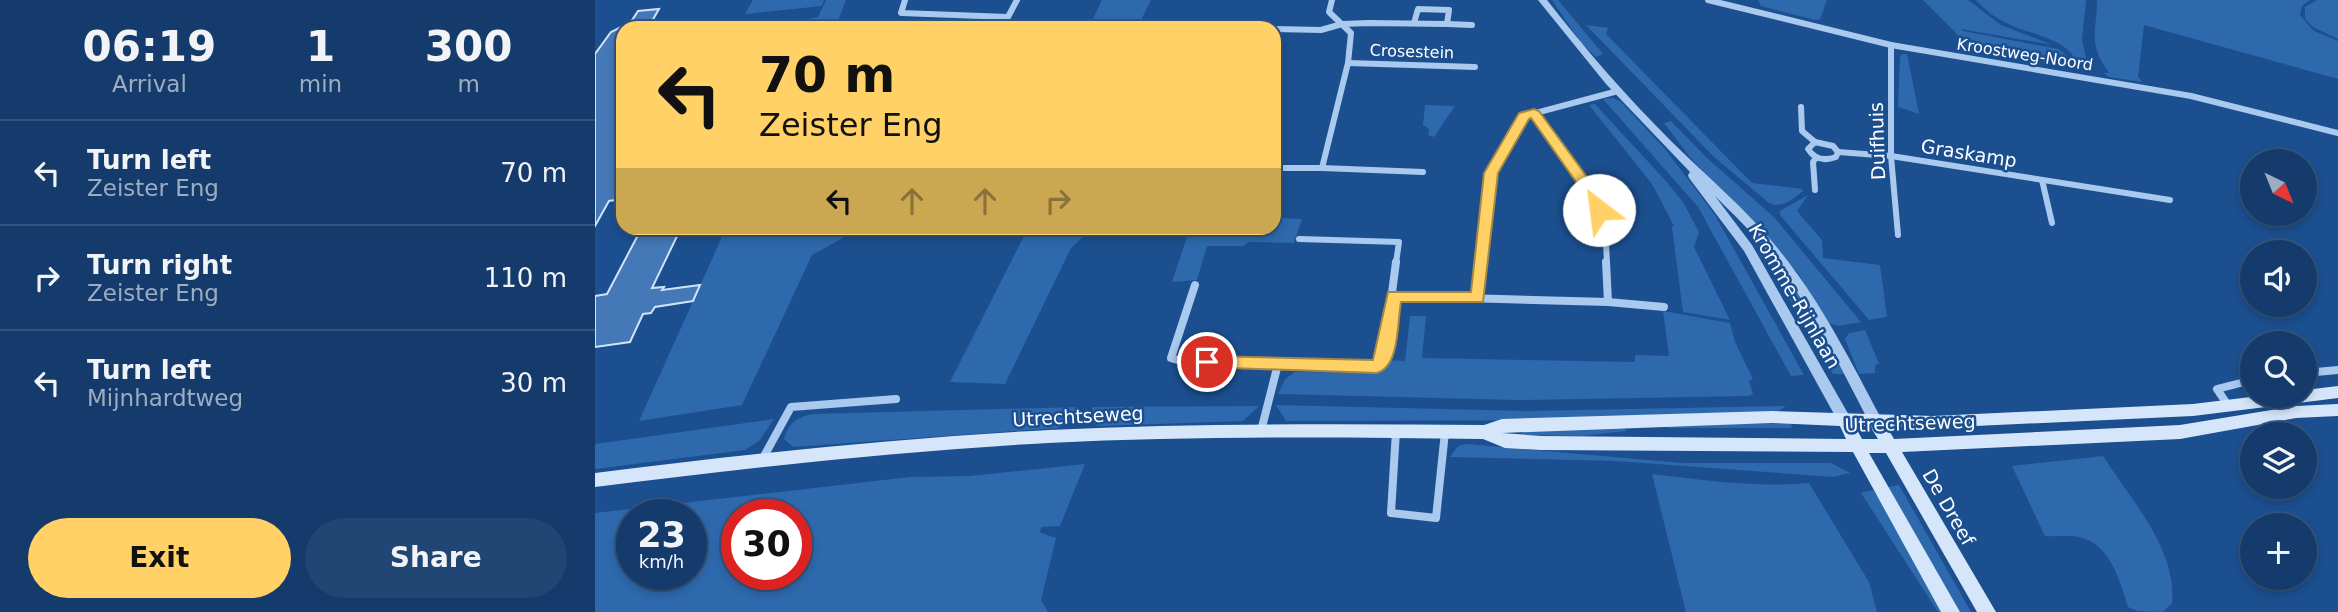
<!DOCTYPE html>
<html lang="en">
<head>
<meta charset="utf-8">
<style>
  body { margin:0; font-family:"DejaVu Sans",sans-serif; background:#214673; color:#f1f3f6; height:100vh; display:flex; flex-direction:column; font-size:26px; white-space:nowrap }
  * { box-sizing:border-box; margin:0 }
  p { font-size:23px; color:#9dadc1 }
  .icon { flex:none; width:38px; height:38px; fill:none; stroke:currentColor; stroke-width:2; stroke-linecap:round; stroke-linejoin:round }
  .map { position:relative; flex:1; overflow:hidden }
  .panel { display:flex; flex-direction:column; background:#143b6b; width:595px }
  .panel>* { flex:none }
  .banner { position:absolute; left:21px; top:21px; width:665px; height:214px; border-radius:21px; box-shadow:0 4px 10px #0003,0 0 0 2px #33557e; background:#ffd166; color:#111; overflow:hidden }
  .needle { width:46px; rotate:137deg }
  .controls { position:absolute; left:1645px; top:149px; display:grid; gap:14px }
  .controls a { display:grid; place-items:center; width:77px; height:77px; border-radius:50%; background:#143b6b; box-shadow:0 4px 10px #0003,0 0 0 2px #33557e; font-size:35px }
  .speed { position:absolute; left:21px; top:499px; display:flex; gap:14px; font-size:35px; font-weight:700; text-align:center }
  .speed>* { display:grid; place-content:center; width:91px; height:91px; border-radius:50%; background:#143b6b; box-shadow:0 4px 10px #0003,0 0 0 2px #33557e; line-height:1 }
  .speed small { font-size:18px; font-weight:400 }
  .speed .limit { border:10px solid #d22; background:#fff; color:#111 }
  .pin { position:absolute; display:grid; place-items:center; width:60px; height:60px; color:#fff; margin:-30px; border:4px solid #fff; border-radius:50%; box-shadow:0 2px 7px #0007 }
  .me { position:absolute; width:77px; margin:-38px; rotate:330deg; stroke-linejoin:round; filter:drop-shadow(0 0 5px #0008) }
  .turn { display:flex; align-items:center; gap:24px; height:147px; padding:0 28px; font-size:32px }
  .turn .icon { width:91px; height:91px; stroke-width:2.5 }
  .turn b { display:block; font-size:49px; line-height:60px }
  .lanes { display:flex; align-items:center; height:66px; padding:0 28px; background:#0003; justify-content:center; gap:35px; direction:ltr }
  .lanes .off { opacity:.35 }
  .eta { display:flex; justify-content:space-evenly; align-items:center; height:119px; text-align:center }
  .eta b { font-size:42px; font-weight:600; line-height:49px }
  .action { display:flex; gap:14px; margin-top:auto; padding:14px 28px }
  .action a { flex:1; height:80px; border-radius:42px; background:#ffd166; color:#111; font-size:28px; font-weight:600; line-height:80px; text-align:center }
  .action a+a { background:#214673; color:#f1f3f6 }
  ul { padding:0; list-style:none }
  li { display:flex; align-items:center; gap:21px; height:105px; padding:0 28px; border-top:2px solid #33557e }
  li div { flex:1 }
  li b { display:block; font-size:26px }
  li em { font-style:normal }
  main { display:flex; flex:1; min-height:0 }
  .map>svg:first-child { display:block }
  .green { fill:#2e69ad; fill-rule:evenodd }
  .building { fill:#4478b7; stroke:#cfe3fa; stroke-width:2 }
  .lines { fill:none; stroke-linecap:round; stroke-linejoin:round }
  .minor-far1 { stroke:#a9c9ee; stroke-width:6 }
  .minor { stroke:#a9c9ee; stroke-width:8 }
  .tertiary { fill:#a9c9ee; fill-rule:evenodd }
  .secondary { fill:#d6e6fa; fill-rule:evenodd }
  .route { fill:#ffd166; stroke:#a68842; stroke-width:2 }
  .labels { text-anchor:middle; stroke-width:5; stroke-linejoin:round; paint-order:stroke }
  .far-street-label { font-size:16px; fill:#fff; stroke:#1b4f8f }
  .street-label { font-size:19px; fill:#fff; stroke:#1b4f8f }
</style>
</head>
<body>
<main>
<section class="panel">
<div class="eta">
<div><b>06:19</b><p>Arrival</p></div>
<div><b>1</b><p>min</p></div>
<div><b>300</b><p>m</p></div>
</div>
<ul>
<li><svg class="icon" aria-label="left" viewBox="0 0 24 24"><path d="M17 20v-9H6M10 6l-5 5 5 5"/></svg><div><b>Turn left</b><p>Zeister Eng</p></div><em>70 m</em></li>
<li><svg class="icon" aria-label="right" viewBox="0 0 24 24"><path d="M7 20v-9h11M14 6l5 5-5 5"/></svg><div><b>Turn right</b><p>Zeister Eng</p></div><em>110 m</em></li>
<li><svg class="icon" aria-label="left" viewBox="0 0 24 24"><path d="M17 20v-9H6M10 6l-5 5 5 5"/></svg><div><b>Turn left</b><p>Mijnhardtweg</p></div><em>30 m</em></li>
</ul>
<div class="action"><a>Exit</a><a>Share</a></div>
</section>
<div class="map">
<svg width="1743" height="612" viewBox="0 0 1743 612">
  <rect width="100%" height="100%" fill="#1b4f8f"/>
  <g class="green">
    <polygon points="158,0 229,0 227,6 150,14"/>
    <polygon points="231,0 251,0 241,26 296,20 497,21 507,0 556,0 546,20 553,21 550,28 184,28 186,24 223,17"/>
    <polygon points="957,0 963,0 1008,54 1001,57 986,43"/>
    <polygon points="1163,0 1232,0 1225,19 1220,20 1166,6"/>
    <polygon points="1328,0 1373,0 1406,25 1458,45 1366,29 1368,31 1463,49 1471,55 1474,66 1364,50 1361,47 1370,48 1362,34"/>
    <path d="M1381,0H1491L1487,40L1492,62L1481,61C1471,39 1438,35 1418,26C1403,20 1391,11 1381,0Z"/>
    <path d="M1502,0H1715L1707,6L1705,15L1719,31L1743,41V79L1549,25L1543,77L1547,82L1514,77L1509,73H1514C1492,42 1502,33 1502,0Z"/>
    <polygon points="1722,0 1743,0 1743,39 1718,27 1710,19 1710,7"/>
    <polygon points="631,20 628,28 561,28 564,21"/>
    <path d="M991,25L1013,28L1011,34L1157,183L1207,189L1208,191C1198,199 1187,209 1174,203L1119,157Z"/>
    <polygon points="1308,54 1312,54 1324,114 1303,107 1305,56"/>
    <polygon points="1018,98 1026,102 1070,149 1120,215 1209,375 1196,376 1103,207 1008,99"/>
    <polygon points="1000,104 1070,180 1088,202 1104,232 1099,247 1135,320 1088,312 1077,227 1079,226 1057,184 994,105"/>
    <polygon points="830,105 860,106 839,137 833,135 834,129 828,125"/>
    <polygon points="1076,121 1112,158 1179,217 1266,322 1243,326 1233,323 1203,273 1095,157 1069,123"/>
    <polygon points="1213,195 1202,211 1227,240 1228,258 1285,265 1292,317 1274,320 1185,215 1185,211"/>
    <polygon points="679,218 707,219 699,243 654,242 648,246 612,246 602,280 577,282 595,228 679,228"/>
    <polygon points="131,228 266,228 217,255 147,405 44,421"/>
    <polygon points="433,228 498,228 476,248 410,384 355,382"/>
    <polygon points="1164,253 1169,254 1191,283 1208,295 1249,374 1238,374 1183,279"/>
    <polygon points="1068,311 1135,323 1140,342 1158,379 1154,381 1158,394 1153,396 922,400 683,394 690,379 700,372 776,373 788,369 793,360 810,361 815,316 831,316 827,358 1040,362 1040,355 1074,356"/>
    <polygon points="1270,330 1284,364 1280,365 1280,373 1264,374 1250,339 1254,333"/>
    <polygon points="681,405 935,411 1191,406 1185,410 1168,413 984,420 691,421"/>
    <polygon points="664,406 648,421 503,426 497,422 494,416 498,407"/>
    <path d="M484,407L476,422L462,428L198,447L189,439C193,423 202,417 218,414Z"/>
    <polygon points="179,419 164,441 150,450 0,469 0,444"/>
    <polygon points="1196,423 1197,428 1072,428 1071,425"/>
    <polygon points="1029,427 1031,431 987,436 927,435 927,430"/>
    <polygon points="873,444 1087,463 1236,463 1255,473 1238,477 1021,461 855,457 863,446"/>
    <path d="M1508,456C1536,500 1582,549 1577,603L1568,612L1542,611L1533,607C1525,581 1515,543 1484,537C1473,535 1461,537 1450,536L1417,466Z"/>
    <path d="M490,464L465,526L447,527L444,532L461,538L446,600L453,612H0V513L315,477L374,476ZM37,514H96V574H37ZM142,514H201V574H142Z"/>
    <path d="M1057,474C1109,480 1161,488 1214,483L1274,582L1282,612H1091Z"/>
    <polygon points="1304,485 1376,612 1362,612 1293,487"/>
    <polygon points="1278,490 1297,517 1351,612 1343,612 1266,493"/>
  </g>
  <g class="building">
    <polygon points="64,9 53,28 32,28 43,11"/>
    <polygon points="28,26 28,199 14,201 0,226 0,54 16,32"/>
    <polygon points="85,230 57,288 69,287 67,290 105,285 98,301 60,307 56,313 48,314 35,342 0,347 0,296 12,294 43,235"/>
  </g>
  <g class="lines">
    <g class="minor-far1">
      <polyline points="310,0 306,13 413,17 422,0"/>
      <polyline points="1113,0 1296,45 1596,96 1743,133"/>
      <polyline points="852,24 877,25"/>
      <polyline points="679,29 726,30 747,24 774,23 852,24 854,10 823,9 819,23"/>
      <polyline points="1296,45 1296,156 1303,235"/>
      <polyline points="753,63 880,67"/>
      <polyline points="1206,107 1207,131 1220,142"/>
      <polyline points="939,113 998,195 1010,224 1012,263"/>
      <path d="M1220,142L1238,146L1243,152L1241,157C1230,161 1220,160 1213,149Z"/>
      <polyline points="1243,152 1296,156 1575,200"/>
      <polyline points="679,168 727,168 753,63 756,33 734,12 737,0"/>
      <polyline points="727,168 828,172"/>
      <polyline points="1447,180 1457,223"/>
      <polyline points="1220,190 1218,162 1221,158"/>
      <polyline points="704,239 804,242 801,263"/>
      <polyline points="887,263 896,172 929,116 1023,91"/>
    </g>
    <g class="minor">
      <polyline points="600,285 576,358 589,362 782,367 788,361 801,262"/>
      <polyline points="799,296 1013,302 1011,262"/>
      <polyline points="883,298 887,262"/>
      <polyline points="1013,302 1069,307"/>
      <polyline points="1710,373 1743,370"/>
      <polyline points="1634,407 1622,389 1657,380"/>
      <polyline points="666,431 683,364"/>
      <polyline points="801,431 796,513 841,518 850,432"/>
      <polyline points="168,458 196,407 301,399"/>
    </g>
    <path class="tertiary" d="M943,0H952C990,49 1031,96 1075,140C1110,175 1149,207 1180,245C1224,298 1254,358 1286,418L1288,422L1286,426L1281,428L1276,426C1245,366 1215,304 1172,251C1156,231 1138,214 1120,196L1157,245L1255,417L1257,421L1255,425L1250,427L1245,425L1149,251L1094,178L1093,175L1095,172L1011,84Z"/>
    <path class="secondary" d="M1743,386V398L1598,416L1338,428L1292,427L1299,439L1585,425L1701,406L1743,404V416L1701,418L1585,439L1307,452L1401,612H1382L1291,453H1274L1365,612H1346L1258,452L946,450L910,448L888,439C743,437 598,436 453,443C302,451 151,468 0,487V473C151,454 302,438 454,430C599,423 744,424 889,425L907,419L1177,411L1338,416L1598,404L1664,396H1710V390ZM1177,423L1245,426L1251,439L946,436L907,433ZM1260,426H1275L1283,439H1267Z"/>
  </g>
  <path class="route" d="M939,109L944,111L1003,192L1011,210L1009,213H998L991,196L936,118L934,119L903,173L888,302H806C802,323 805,366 782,373L606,367L604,362L606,358L612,356L778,360L793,292H876L889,173L924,113Z"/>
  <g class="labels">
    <g class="far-street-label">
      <text transform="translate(817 51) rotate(2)" y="6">Crosestein</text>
      <text transform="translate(1430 54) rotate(9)" y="6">Kroostweg-Noord</text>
    </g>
    <g class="street-label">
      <text transform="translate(1282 141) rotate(-92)" y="7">Duifhuis</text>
      <text transform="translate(1374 153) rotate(9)" y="7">Graskamp</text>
      <text transform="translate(1200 296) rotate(60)" y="7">Kromme-Rijnlaan</text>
      <text transform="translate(483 416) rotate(-3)" y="7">Utrechtseweg</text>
      <text transform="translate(1315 423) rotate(-2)" y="7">Utrechtseweg</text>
      <text transform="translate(1354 507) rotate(60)" y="7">De Dreef</text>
    </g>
  </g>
</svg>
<div class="controls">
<a><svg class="needle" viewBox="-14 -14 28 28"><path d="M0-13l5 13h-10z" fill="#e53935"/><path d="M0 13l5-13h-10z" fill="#9dadc1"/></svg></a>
<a><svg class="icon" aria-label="sound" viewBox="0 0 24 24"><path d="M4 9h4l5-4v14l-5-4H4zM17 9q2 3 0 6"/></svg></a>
<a><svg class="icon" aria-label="search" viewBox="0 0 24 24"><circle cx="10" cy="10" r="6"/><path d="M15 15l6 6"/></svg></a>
<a><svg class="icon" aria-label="layers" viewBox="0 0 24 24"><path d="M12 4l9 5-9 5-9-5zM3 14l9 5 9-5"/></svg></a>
<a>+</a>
</div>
<div class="speed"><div>23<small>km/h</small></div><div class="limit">30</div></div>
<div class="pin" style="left:612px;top:362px;background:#d93025"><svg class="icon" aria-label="arrive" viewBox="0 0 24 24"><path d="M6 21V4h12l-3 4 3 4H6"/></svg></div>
<svg class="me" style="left:1004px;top:210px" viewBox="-20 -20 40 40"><circle r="19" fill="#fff"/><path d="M0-13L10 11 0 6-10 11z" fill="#ffd166"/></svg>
<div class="banner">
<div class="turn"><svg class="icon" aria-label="left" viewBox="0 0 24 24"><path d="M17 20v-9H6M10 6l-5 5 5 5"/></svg><div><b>70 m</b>Zeister Eng</div></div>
<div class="lanes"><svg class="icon" aria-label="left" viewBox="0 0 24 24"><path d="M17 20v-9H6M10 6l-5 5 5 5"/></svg><svg class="icon off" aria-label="ahead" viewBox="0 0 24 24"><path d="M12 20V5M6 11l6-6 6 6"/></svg><svg class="icon off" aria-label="ahead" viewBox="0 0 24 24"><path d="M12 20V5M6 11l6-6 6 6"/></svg><svg class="icon off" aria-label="right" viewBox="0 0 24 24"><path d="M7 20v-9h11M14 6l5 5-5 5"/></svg></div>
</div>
</div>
</main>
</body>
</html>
